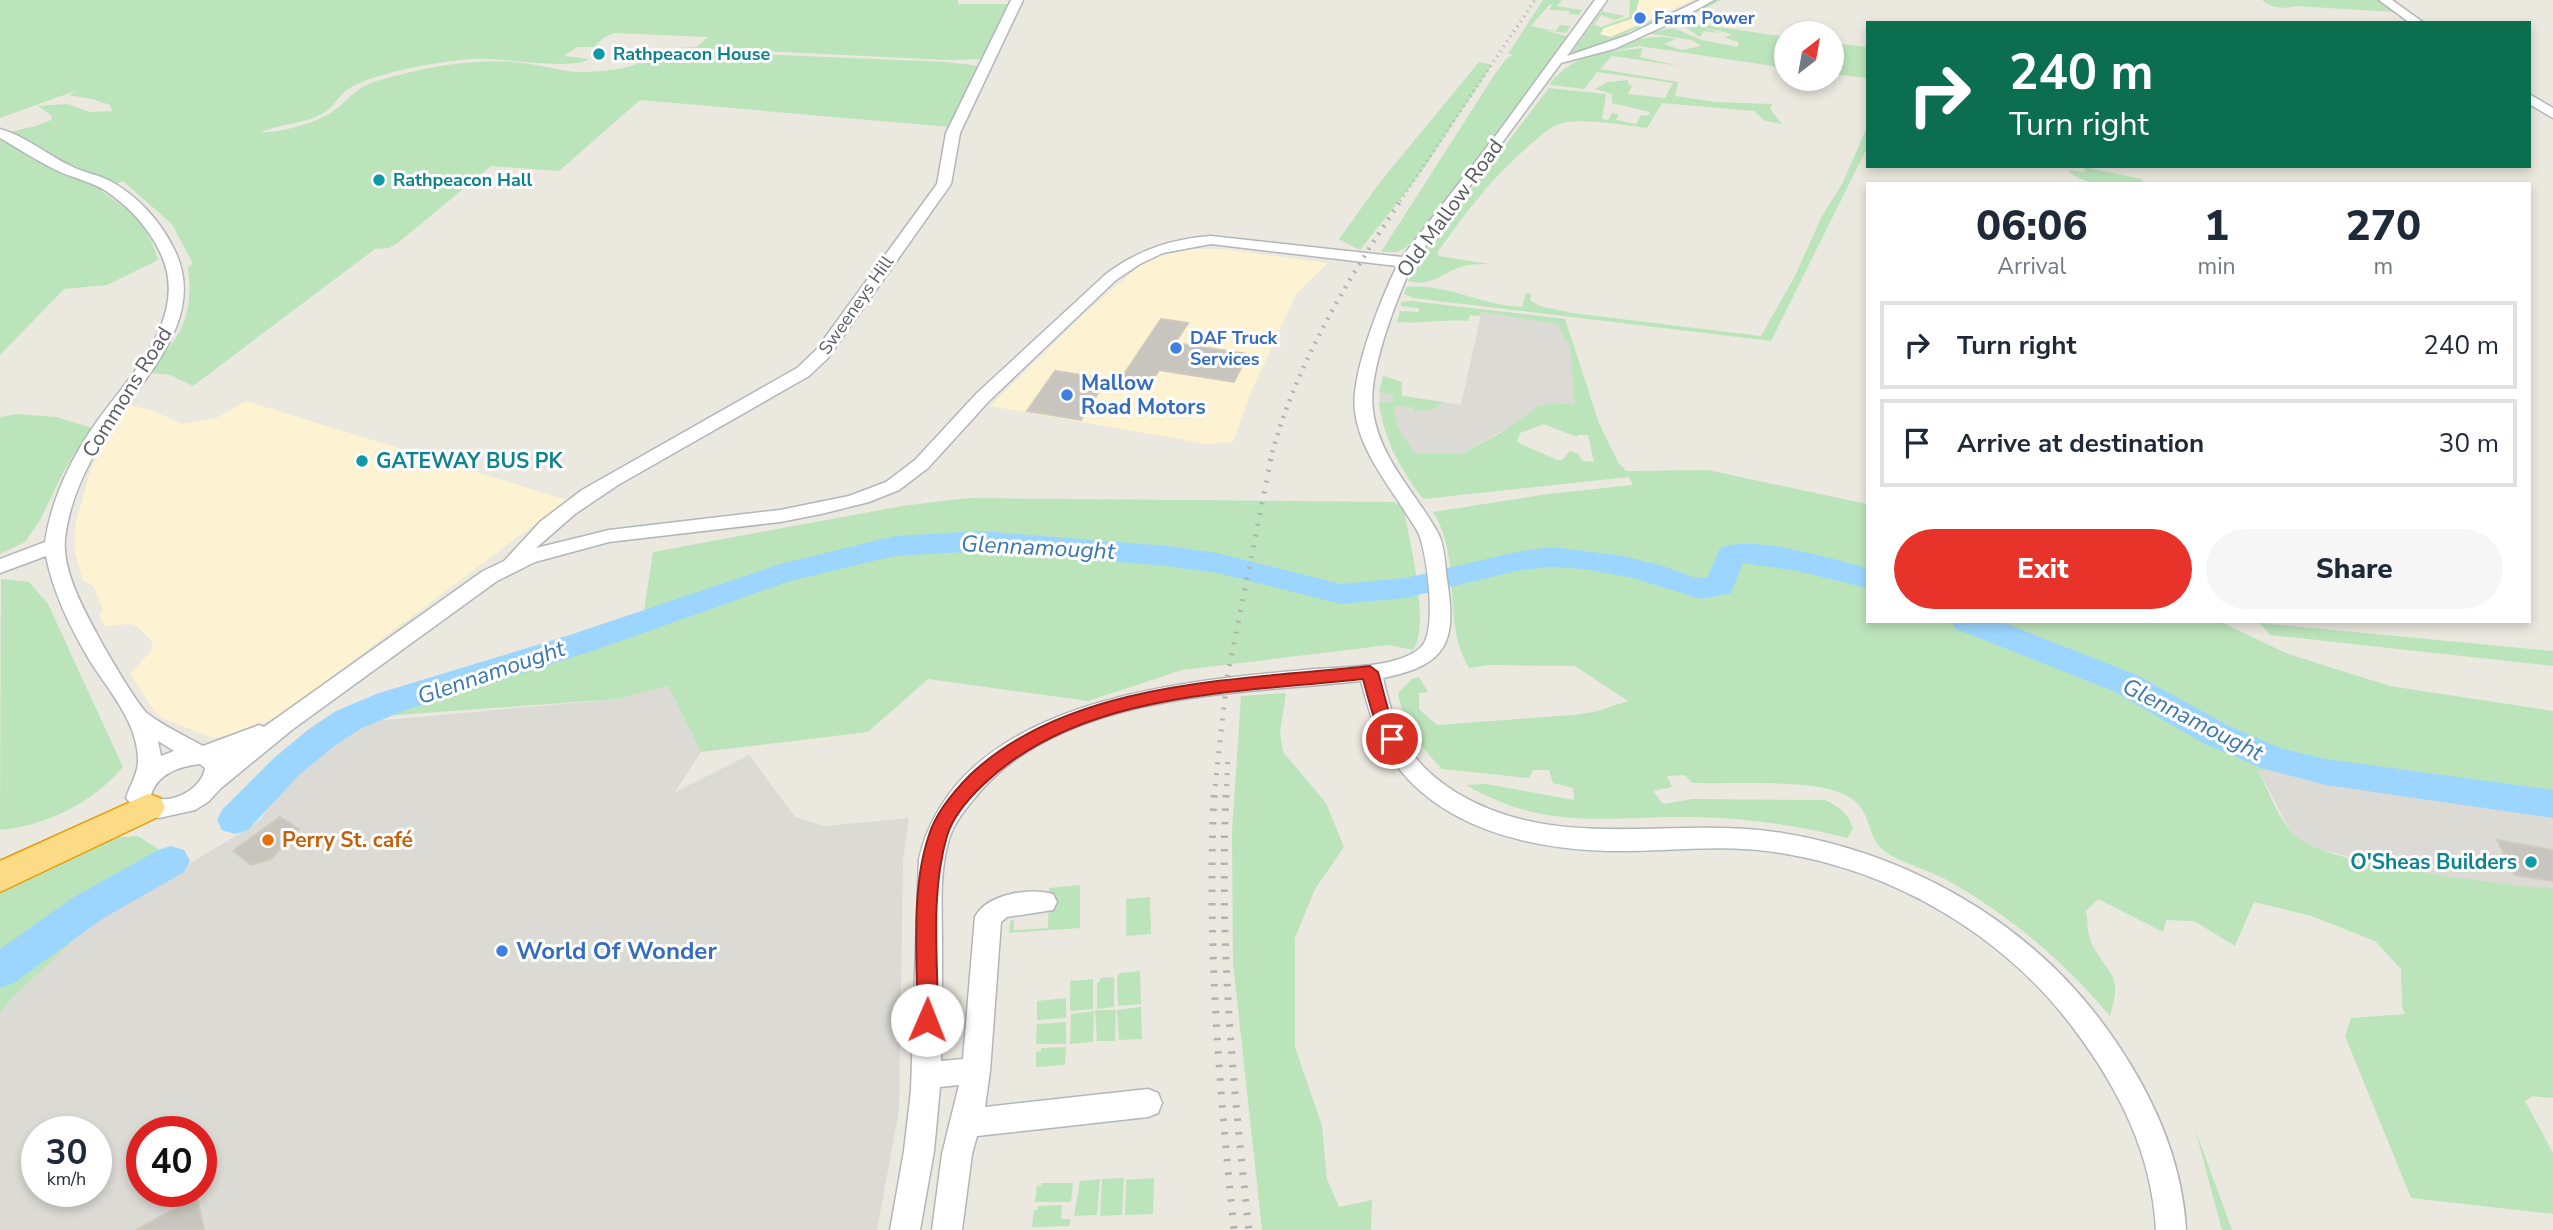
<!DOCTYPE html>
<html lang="en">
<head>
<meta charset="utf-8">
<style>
  body { margin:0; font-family:"Nunito Sans",sans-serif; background:#f6f6f7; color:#1f2937; height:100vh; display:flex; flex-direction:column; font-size:26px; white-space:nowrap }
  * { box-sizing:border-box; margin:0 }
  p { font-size:23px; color:#747a83 }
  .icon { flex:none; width:38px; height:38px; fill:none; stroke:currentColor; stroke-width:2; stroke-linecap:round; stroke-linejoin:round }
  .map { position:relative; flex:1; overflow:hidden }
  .details { position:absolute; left:1866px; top:182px; width:665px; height:441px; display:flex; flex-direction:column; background:#fff; border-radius:0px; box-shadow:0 4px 10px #0003 }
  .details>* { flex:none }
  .top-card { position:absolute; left:1866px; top:21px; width:665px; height:147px; border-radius:0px; box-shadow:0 4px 10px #0003; background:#0b6e4f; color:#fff; overflow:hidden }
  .needle { width:46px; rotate:31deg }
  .fabs { position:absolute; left:1774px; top:21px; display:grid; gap:14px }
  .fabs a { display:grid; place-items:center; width:70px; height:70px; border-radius:50%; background:#fff; box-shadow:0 4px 10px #0003; font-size:35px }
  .speed { position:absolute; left:21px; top:1116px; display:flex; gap:14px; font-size:35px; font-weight:700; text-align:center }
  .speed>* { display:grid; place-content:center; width:91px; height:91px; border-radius:50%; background:#fff; box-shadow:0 4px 10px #0003; line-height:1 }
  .speed small { font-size:18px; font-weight:400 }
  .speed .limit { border:10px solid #d22; background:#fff; color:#111 }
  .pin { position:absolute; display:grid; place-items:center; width:60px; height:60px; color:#fff; margin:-30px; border:4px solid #fff; border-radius:50%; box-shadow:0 2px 7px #0007 }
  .me { position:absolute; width:77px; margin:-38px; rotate:1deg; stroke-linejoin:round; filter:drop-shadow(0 0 5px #0008) }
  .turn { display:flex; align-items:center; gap:24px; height:147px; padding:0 28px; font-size:32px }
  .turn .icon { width:91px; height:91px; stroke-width:2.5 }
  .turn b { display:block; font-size:49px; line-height:60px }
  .eta { display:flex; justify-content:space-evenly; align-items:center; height:119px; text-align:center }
  .eta b { font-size:42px; font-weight:800; line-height:49px }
  .primary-button { display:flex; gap:14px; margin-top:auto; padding:14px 28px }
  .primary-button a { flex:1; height:80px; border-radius:42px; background:#e73329; color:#fff; font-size:28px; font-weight:800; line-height:80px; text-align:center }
  .primary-button a+a { background:#f6f6f7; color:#1f2937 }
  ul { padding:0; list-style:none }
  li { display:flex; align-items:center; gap:21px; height:88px; margin:0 14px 10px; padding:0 14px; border:4px solid #e0e1e3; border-radius:0px }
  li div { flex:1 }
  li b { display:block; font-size:26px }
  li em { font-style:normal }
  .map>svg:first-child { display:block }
  .commercial { fill:#fdf2d2 }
  .industrial { fill:#dcdad4; fill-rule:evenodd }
  .green { fill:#bce4bb; fill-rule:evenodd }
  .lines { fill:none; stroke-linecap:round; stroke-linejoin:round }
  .river { fill:#9cd6fe; fill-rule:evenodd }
  .building { fill:#c8c5be; stroke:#d0cabe; stroke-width:2 }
  .minor-casing { stroke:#b2b6ba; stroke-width:3 }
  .highway-casing { stroke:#e99b02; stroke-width:3 }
  .minor { fill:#fff; fill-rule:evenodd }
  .highway { fill:#fcdb86; fill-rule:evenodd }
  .rail-far3 { stroke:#b1b2b2; stroke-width:3.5; stroke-dasharray:1 5; stroke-linecap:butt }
  .rail-far2 { stroke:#b1b2b2; stroke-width:4.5; stroke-dasharray:2 7; stroke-linecap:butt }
  .rail-far1 { stroke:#b1b2b2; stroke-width:5; stroke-dasharray:2 9; stroke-linecap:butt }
  .rail { stroke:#b1b2b2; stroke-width:7; stroke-dasharray:2.5 11; stroke-linecap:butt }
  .route { fill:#e73329; stroke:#96211b; stroke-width:2 }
  .shop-dot { fill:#3f7fe0; stroke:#fff; stroke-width:2.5 }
  .culture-dot { fill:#0f9aa8; stroke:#fff; stroke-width:2.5 }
  .food-dot { fill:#e8710a; stroke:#fff; stroke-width:2.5 }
  .labels { text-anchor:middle; stroke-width:6; stroke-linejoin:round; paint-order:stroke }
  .far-shop-label { font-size:18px; font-weight:bold; fill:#366cbe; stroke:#fff; text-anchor:start }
  .far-culture-label { font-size:18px; font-weight:bold; fill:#0d838f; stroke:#fff; text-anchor:start }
  .far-street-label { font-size:18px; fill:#585c60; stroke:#fff }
  .street-label { font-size:21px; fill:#585c60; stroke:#fff }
  .shop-label { font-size:21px; font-weight:bold; fill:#366cbe; stroke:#fff; text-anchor:start }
  .culture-label { font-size:21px; font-weight:bold; fill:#0d838f; stroke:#fff; text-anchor:start }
  .food-label { font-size:21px; font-weight:bold; fill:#c56008; stroke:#fff; text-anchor:start }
  .water-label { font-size:23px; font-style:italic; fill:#3b77af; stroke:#fff }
  .near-shop-label { font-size:24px; font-weight:bold; fill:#366cbe; stroke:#fff; text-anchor:start }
</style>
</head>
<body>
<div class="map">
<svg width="2553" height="1230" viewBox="0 0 2553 1230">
  <rect width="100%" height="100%" fill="#ebe8df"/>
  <g class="commercial">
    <polygon points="1633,0 1693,0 1608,38 1596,35 1599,28 1628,17"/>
    <polygon points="1189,249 1221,249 1328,263 1296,294 1249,397 1233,442 1207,444 990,406 1083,315 1138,267 1154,257"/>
    <polygon points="246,401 567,500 289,709 247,732 213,738 162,718 155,712 130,674 151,651 152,641 137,626 130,624 105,626 99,616 103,609 93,586 83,581 75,554 75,526 91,468 107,436 130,405 153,411 183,424 216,418"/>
  </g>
  <g class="industrial">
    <polygon points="1482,309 1565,319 1573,357 1575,405 1588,435 1577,435 1577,437 1526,417 1462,454 1393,453 1380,409 1379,392 1461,405"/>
    <path d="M668,686L701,752L675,792L749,755L795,817L825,826L909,818L903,861L899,1111L877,1230H0V1013L12,998L94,921L252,826L261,819L288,779L314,753L362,722L617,699ZM37,1132H96V1192H37ZM142,1132H201V1192H142Z"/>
    <polygon points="2258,769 2310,773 2553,808 2553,900 2375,864 2305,845 2291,833"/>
  </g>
  <g class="green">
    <path d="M0,0H958V4H1011L999,23L984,59L947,60L678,47H697L708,37L614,33L603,38L594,47H577L564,56L589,59C573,71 498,57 473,59C440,61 376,72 348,89C339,95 333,108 322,114C303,124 280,124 261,132C277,134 319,122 332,112C351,99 354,87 380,80C426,67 475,57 523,63C544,65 565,73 586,72C602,71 620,70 634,65C645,60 650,51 661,50L945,62L981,66L949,127L640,100L559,171L491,166L399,242L389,248L375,249L193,386L170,375L151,373C154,363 163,354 170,346C189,322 192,296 188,267L193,264L172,224L123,181L101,191C130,210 149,225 158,260L107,285L64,289L0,355V134L36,126L51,120L52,116L38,106L67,104L90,112L112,111L110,105L92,99L69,95L78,90L0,118Z"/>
    <polygon points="1543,0 1562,0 1557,6 1582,10 1579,15 1569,14 1570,11 1549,10 1552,5 1550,4 1531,26 1555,31 1560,25 1571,26 1566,33 1542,30 1567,36 1493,141 1422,232 1405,248 1397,252 1381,252 1495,74 1507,58 1513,55 1508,54"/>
    <polygon points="1630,0 1639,0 1634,18 1604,28 1600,34 1610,37 1684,7 1598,46 1575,54 1572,52 1603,9 1604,12 1625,16 1616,20 1601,15 1594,25 1601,27 1629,17"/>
    <path d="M1714,0H1722L1678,21L1787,37V68L1639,46L1609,52L1643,48L1640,57L1680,66L1612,56L1600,69L1678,82L1675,96L1716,102L1772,104L1770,109L1782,124L1765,121L1754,111L1662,103L1647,128C1622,125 1593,119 1567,122C1552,124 1542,135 1531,144C1492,177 1467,211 1437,253L1439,256L1489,264C1480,264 1469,264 1461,267C1439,274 1433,287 1408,281L1422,254L1549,88L1606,94L1602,119L1608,120L1612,113L1619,114L1616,120L1636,124L1641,115L1648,116L1650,112L1612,103V94L1595,89L1608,82L1628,80V84L1632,86L1628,94L1665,98L1673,83L1597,72L1584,89L1551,85L1550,83C1565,66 1584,54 1608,52L1604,51C1630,42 1647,33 1676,39L1664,44L1682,50L1701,46L1692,40L1645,33L1673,28L1702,40L1737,47L1739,42L1725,38L1732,34L1701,27L1721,33L1704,31L1700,37L1685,27L1688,26H1663Z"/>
    <path d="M2262,0H2380L2413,23H2408L2393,12L2295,6C2284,10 2271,7 2262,0Z"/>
    <polygon points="1832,43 1867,47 1867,78 1832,74"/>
    <polygon points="1479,62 1492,65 1420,174 1360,250 1339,239 1381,181"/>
    <path d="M1867,127V148L1771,341L1413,298L1404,294L1406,287C1447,283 1483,306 1522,307L1526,293L1531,294L1530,300L1540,306L1572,313L1761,336L1795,276L1822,216L1842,184Z"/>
    <path d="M2084,167L2141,179L2144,184C2119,184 2086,189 2068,170L2085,172Z"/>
    <path d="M1412,301L1565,319L1599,423L1618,462L1626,471L1708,470L1867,504V621H2219L2288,654L2390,686L2553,711V808L2310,773L2258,770C2267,788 2280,822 2294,835C2325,865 2480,880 2528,887L2553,888V1098L2533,1096L2525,1101L2553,1153V1214L2411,1198L2345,1036L2351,1018L2405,1014L2402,1007L2401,969L2375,941L2311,916L2254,902L2235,946L2194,921L2166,920L2163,932L2098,899L2086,911C2088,921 2087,935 2092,944C2110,979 2123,972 2110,1016C2064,961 2009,915 1947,880C1930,870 1893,861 1880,847C1864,829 1873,806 1841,793C1808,779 1730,784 1692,783L1685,775L1667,776L1672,787L1653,791L1663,804L1693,799L1825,800C1839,807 1849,813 1853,829L1847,838C1796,825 1747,818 1694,817C1606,816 1548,832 1466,785L1487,784L1574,800L1573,788L1553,783L1549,770H1533L1529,778L1442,769C1420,746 1404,725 1398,693L1412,679L1419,677L1428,692L1419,693V709L1437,725L1573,715L1594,712L1628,701L1575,666L1489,665L1469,668C1441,622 1463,558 1433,512L1548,494L1633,485L1629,477L1423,499C1401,470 1383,438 1379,402H1393V395L1379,392L1383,376L1402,382V396L1442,402L1433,410L1414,411V407L1395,406C1392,423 1405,440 1415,453L1462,454L1502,432L1539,406L1556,403L1575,405L1570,344L1565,340L1558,325L1553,323L1481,312L1480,316L1470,315L1468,321C1444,319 1422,324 1397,322L1400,311L1419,312V308L1401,306V302ZM1544,424L1577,437V435H1588L1594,462L1583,461L1578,454L1570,451L1562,460H1557L1517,442L1520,433Z"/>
    <polygon points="16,414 56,417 92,428 65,469 40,520 25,542 0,554 0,417"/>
    <path d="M968,498L1393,502L1403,506C1409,537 1431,625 1413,650L1389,645L1182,670L1088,701L928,679L868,732L701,752L668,686L617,699L342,719L559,650L644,611L653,552L902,506Z"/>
    <path d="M1,579L29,582L48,604L123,767C92,803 46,826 0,830Z"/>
    <polygon points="2260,623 2553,651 2553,666 2270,635"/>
    <polygon points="1286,693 1280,732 1283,752 1326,803 1344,847 1315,889 1295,938 1295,1047 1322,1126 1327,1179 1339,1207 1372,1200 1371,1230 1262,1230 1233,963 1232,832 1241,696"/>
    <polygon points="138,836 157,848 176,871 94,921 12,998 0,1013 0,890 109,838"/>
    <polygon points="1080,885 1080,928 1009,933 1010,921 1014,920 1014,930 1048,928 1049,888"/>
    <polygon points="1150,897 1151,934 1126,936 1126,899"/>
    <polygon points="1140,971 1141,1004 1118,1006 1117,977 1120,973"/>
    <polygon points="1114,977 1114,1007 1097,1009 1097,982 1100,982 1100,978"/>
    <polygon points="1093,979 1093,1009 1070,1011 1070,981"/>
    <polygon points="1066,998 1066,1018 1037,1020 1037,1001"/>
    <polygon points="1141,1007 1142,1039 1119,1040 1117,1010"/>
    <polygon points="1116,1010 1115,1041 1097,1041 1095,1010"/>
    <polygon points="1094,1011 1093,1042 1070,1044 1071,1014"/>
    <polygon points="1066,1022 1066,1044 1036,1044 1037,1024"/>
    <polygon points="1066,1047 1065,1065 1036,1067 1036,1052 1041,1051 1041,1048"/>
    <polygon points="2195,1129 2232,1230 2222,1230"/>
    <polygon points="1124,1178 1122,1215 1100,1216 1102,1179"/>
    <polygon points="1154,1178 1153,1214 1125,1215 1126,1180"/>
    <polygon points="1100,1179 1097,1215 1074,1216 1080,1181"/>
    <polygon points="1042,1183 1073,1183 1071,1202 1035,1202 1037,1186 1041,1186"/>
    <polygon points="1062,1205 1061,1219 1070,1219 1070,1226 1032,1227 1034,1210 1037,1210 1038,1206"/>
  </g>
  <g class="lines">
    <g class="river">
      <path d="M982,531L1167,546L1217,553L1341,584L1406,578L1516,552L1551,547L1624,556L1663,566L1693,577L1707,578L1720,548C1753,534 1831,559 1867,568V588L1797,571L1743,563L1731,593L1701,599L1633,578L1584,569L1551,567L1516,571L1406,598L1341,604L1217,573L1167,566L982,551L895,556L790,581L595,650L403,711L360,729L333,747L299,775L248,830L235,834L222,830L217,820L222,810L275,757L309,729L336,711L379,693L573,634L780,564L895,536Z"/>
      <polygon points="1951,621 1999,621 2137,675 2227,725 2280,748 2326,759 2553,790 2553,818 2326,785 2261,768 2203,743 2113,691 1956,629"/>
      <polygon points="171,846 184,850 190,861 184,872 102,919 14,983 0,988 0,949 74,897 158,850"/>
    </g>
  </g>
  <g class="building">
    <polygon points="1161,319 1188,323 1175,343 1248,354 1234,382 1159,370 1150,385 1120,380"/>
    <polygon points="1055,371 1107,379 1081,420 1027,411"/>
    <polygon points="280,817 299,829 271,859 251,865 233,851"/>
    <polygon points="2497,840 2553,850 2553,881 2515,875"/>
    <polygon points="197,1197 204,1230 136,1230"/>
  </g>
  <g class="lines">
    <defs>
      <g id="minor">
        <path d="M1011,0H1023L960,133L951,184L828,358L809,376L618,485L575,514L536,548L609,530L780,510L849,496L886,482L915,460L977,393L1106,274C1138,250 1171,239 1211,236L1402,257L1497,134L1595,0H1607L1567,56L1628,35L1700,0H1714L1680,19L1614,49L1561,63L1413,263C1397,298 1367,373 1373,411C1379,458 1416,493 1438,533C1445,546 1445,566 1447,580C1457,643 1447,665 1383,678C1388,699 1393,721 1404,740C1415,762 1436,780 1457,793C1558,854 1672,815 1782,833C1905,853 2022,918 2098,1017C2145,1079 2182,1152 2186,1230H2156C2152,1154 2119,1089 2074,1029C2005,936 1895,871 1781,853C1723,843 1666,852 1608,851C1528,849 1436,827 1390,756C1375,734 1368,707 1361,681C1239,694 1064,692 978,794C965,810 953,823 948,843C939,876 942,910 942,944C942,983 942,1022 941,1061L963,1059L975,917C986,894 1031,887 1053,894L1057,902L1053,910L1007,917L1001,922L990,1071L985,1107L1148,1089L1158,1093L1162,1103L1158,1113L1148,1117L977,1136L972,1154L962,1230H932L942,1154L959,1085L940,1087L934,1151L920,1230H890L904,1151L911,1091L919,859C957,698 1182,681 1315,669C1344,667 1402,668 1422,646C1437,629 1427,558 1420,537C1417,528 1409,519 1404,510C1385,480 1360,449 1355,412C1350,375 1381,299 1397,266L1211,244L1163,253L1140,264L1116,280L989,401L928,468L899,490L869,502L821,514L780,522L609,542L535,562L497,581L293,729L221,788L208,802L195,810L159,818L139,813L126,798C130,785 137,776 138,762C139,724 109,691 90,661C71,629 53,593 46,556L0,573V559L45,542C51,501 69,463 91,430C125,379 193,319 160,252C149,229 133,211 113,196C96,182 75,179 56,170C36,160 19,149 0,138V129C26,136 50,157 75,168C86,173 99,175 110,181C137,195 161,222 174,249C208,317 146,375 111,427C89,460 69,500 65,539C62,570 83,608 97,634C104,648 138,706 148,714C164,726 185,736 203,746L259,725L264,727L483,571L504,561L541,521L582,490L797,368L816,350L937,184L946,133ZM158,741L174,751L161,756ZM200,764L205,768C203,788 169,808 151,795C157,774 180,766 200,764Z"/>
        <polygon points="2379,0 2392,0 2424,23 2410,23"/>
        <polygon points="2529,94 2553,108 2553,118 2529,104"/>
      </g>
      <polygon id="highway" points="148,794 160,798 165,807 160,816 0,892 0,861"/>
    </defs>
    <use href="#minor" class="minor-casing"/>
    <use href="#highway" class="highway-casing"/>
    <use href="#minor" class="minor"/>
    <use href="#highway" class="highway"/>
    <polyline class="rail-far3" points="1400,201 1535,0"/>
    <path class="rail-far2" d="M1270,461C1294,367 1347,280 1401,200"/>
    <g class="rail-far1">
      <polyline points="1214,797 1227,678 1271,459"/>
      <polyline points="1226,797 1228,757"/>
    </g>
    <g class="rail">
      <path d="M1214,795C1207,941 1219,1085 1234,1230"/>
      <path d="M1226,795C1219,940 1233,1086 1249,1230"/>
    </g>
  </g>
  <path class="route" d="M1370,666L1378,672L1391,720L1400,739L1398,743H1385C1374,723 1369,701 1363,679C1237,693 1081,691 984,784C969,798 953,816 947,836C930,894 938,960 938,1020L935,1027L927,1030L920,1027L917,1020C918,962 910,890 929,835C936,812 954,791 971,774C1071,680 1241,680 1370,666Z"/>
  <g class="shop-dot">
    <circle cx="1640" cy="18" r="7"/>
    <circle cx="1176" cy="348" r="7"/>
    <circle cx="1067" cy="395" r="7"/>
    <circle cx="502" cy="951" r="7"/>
  </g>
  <g class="culture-dot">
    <circle cx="599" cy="54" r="7"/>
    <circle cx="379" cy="180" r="7"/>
    <circle cx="362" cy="461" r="7"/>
    <circle cx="2531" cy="862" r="7"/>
  </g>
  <circle class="food-dot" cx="268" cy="840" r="7"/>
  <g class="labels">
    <g class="far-shop-label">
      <text x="1654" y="24">Farm Power</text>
      <text x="1190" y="344">DAF Truck<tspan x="1190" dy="21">Services</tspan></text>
    </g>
    <g class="far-culture-label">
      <text x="613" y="60">Rathpeacon House</text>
      <text x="393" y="186">Rathpeacon Hall</text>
    </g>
    <g class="far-street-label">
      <text transform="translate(856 305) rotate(-55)" y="6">Sweeneys Hill</text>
    </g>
    <g class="street-label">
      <text transform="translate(1450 208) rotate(-54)" y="7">Old Mallow Road</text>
      <text transform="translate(127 392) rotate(-58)" y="7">Commons Road</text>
    </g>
    <g class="shop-label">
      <text x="1081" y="390">Mallow<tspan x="1081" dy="24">Road Motors</tspan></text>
    </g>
    <g class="culture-label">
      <text x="376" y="468">GATEWAY BUS PK</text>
      <text x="2517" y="869" text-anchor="end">O'Sheas Builders</text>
    </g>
    <g class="food-label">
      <text x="282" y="847">Perry St. café</text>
    </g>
    <g class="water-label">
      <text transform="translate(1038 547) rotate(3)" y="8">Glennamought</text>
      <text transform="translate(491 672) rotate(-19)" y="8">Glennamought</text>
      <text transform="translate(2193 719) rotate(27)" y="8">Glennamought</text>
    </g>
    <g class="near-shop-label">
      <text x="516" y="959">World Of Wonder</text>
    </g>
  </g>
</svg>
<div class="fabs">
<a><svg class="needle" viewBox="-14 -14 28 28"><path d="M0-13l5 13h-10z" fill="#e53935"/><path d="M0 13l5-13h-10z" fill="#747a83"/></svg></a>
</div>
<div class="speed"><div>30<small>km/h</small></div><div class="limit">40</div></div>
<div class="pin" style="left:1392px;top:739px;background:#d93025"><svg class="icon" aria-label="arrive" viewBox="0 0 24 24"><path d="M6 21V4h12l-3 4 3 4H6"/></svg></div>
<svg class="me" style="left:927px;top:1020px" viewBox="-20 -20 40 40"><circle r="19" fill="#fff"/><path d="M0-13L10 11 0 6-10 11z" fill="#e73329"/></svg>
<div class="top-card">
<div class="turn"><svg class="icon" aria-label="right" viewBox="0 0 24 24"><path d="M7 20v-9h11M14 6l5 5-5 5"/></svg><div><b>240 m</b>Turn right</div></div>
</div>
<section class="details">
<div class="eta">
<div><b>06:06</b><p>Arrival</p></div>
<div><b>1</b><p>min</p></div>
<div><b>270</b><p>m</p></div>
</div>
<ul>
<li><svg class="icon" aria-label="right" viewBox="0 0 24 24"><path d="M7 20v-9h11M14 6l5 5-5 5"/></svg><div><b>Turn right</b></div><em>240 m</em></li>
<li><svg class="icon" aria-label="arrive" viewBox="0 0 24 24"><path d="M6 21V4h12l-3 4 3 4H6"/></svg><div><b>Arrive at destination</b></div><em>30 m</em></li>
</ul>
<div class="primary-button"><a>Exit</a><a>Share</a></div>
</section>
</div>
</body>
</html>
